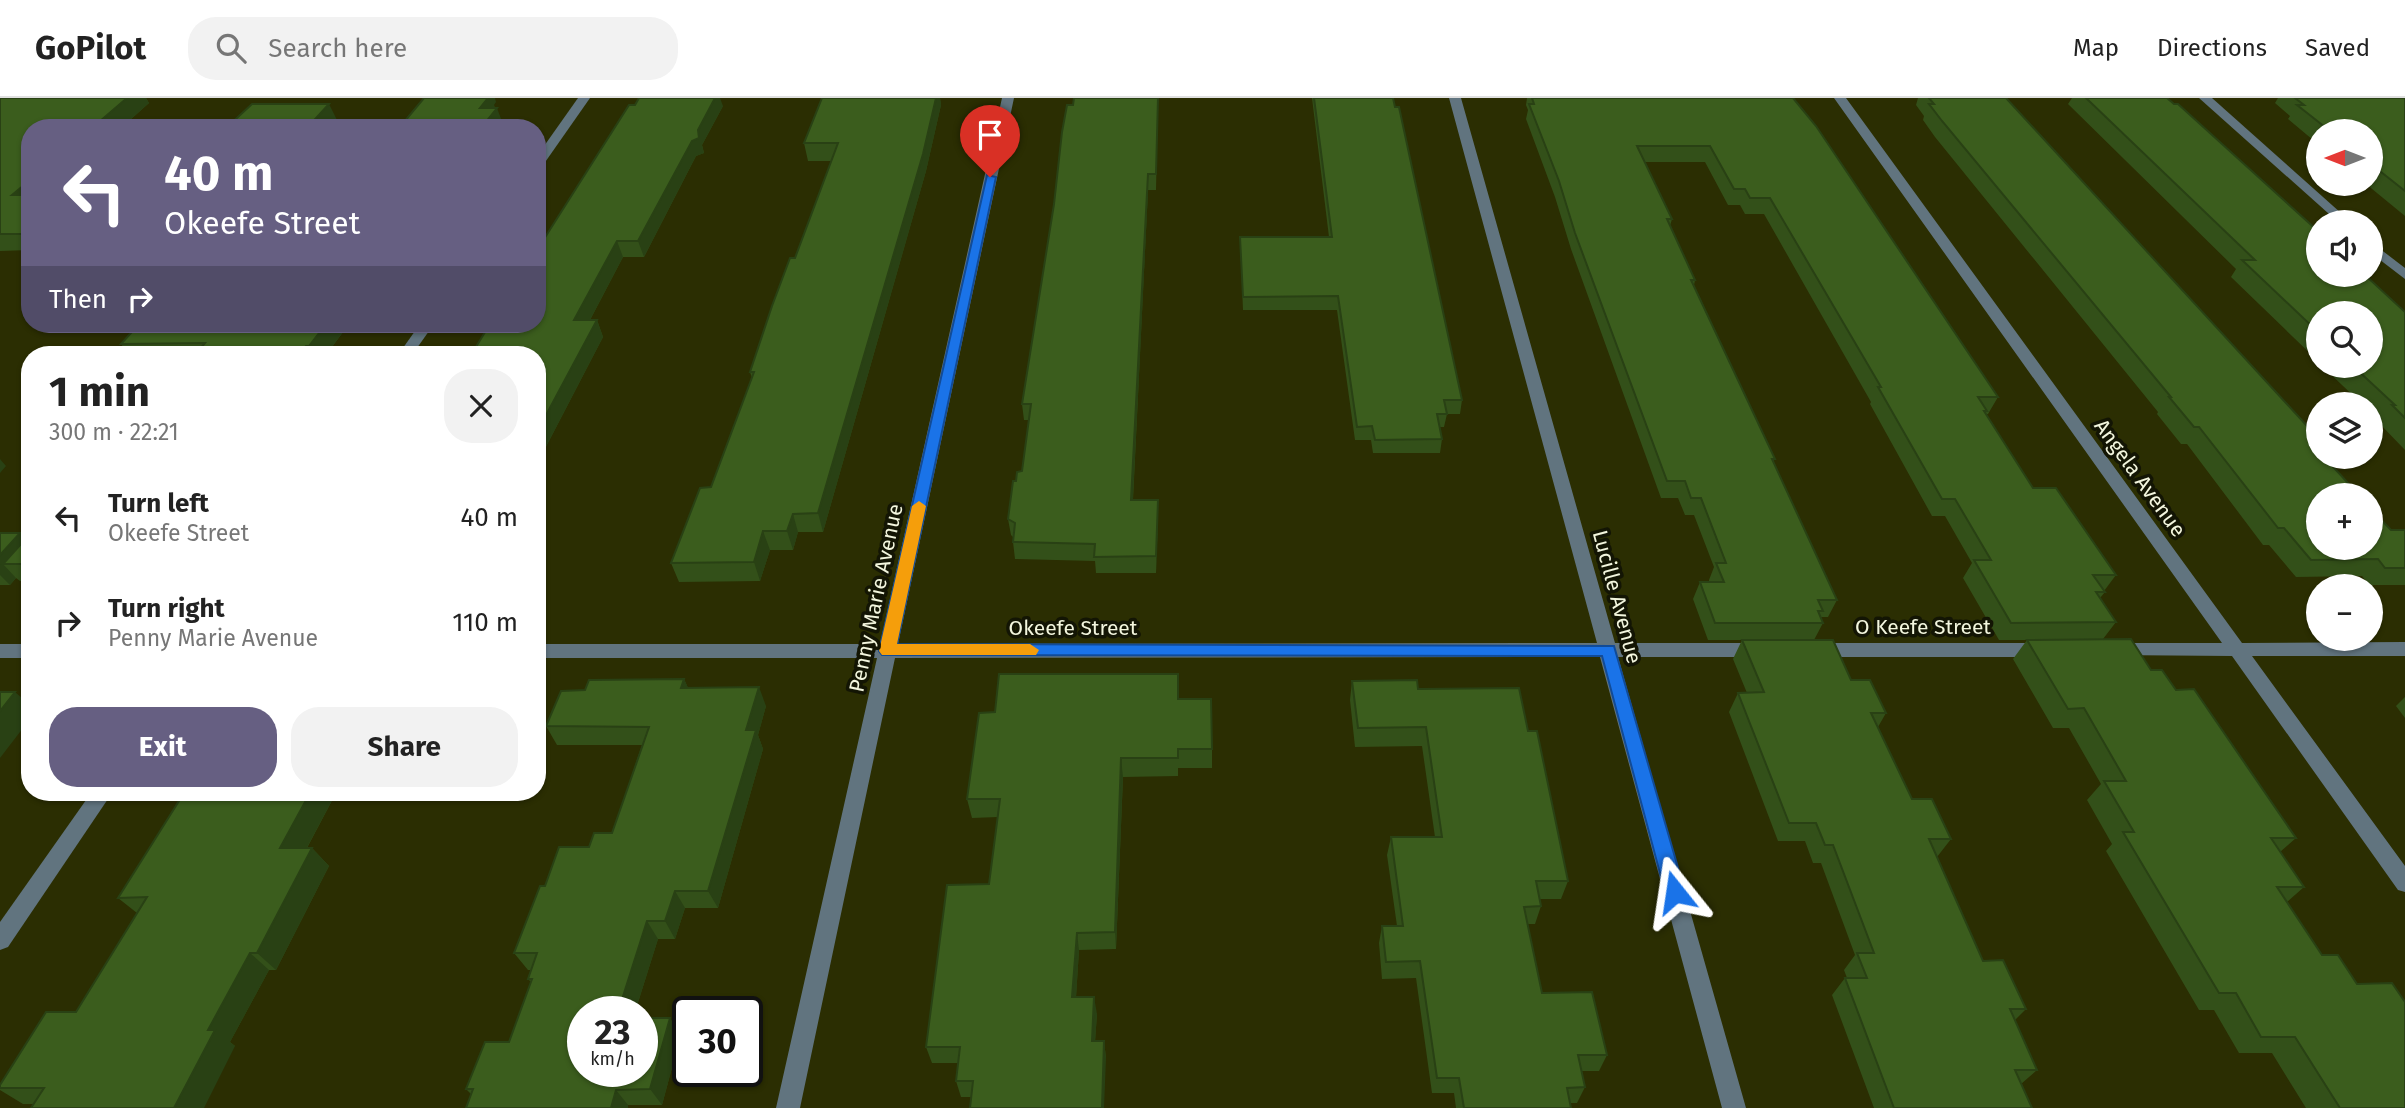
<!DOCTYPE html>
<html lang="en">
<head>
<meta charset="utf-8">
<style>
  body { margin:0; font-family:"Fira Sans",sans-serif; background:#f2f2f2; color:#222; height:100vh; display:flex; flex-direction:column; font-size:26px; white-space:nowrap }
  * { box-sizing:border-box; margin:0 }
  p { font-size:23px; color:#767676 }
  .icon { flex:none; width:38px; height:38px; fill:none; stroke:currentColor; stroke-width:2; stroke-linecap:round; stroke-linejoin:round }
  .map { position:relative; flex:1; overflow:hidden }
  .drawer { position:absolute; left:21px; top:248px; width:525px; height:455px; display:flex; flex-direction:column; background:#fff; border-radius:28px; box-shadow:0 2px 5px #0004 }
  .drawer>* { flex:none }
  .hud { position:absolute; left:21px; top:21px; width:525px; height:214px; border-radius:28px; box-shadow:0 2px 5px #0004; background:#665f82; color:#fff; overflow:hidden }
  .needle { width:46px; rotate:270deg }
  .tools { position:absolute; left:2306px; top:21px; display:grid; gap:14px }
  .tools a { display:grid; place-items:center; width:77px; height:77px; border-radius:50%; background:#fff; box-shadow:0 2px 5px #0004; font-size:35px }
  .speed { position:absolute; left:567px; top:898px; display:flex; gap:14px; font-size:35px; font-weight:700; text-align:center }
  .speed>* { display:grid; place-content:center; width:91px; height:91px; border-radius:50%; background:#fff; box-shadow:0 2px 5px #0004; line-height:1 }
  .speed small { font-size:18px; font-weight:400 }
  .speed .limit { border:4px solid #111; border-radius:10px; background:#fff; color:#111 }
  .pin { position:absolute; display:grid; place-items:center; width:60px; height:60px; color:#fff; margin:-72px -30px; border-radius:50% 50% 50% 0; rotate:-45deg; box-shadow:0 0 7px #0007 }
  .pin .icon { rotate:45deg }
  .me { position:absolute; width:77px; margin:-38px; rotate:345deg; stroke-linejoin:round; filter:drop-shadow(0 0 5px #0008) }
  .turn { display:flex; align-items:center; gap:24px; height:147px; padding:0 28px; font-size:32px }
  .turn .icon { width:91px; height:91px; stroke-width:2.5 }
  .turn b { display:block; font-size:49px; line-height:60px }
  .then { display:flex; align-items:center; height:66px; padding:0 28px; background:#0003; gap:14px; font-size:26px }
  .round { display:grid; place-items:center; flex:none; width:74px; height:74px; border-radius:28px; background:#f2f2f2 }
  .head { display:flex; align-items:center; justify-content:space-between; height:119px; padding:0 28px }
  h1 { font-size:42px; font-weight:700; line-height:52px }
  .button { display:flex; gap:14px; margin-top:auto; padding:14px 28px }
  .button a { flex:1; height:80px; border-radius:28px; background:#665f82; color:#fff; font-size:28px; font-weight:700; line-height:80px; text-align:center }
  .button a+a { background:#f2f2f2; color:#222 }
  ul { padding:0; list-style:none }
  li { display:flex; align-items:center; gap:21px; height:105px; padding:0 28px }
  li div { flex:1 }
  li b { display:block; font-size:26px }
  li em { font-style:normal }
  header { display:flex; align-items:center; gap:42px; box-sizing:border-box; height:98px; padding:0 35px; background:#fff; border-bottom:2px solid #e0e0e0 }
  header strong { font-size:33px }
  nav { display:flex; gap:38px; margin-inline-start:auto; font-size:24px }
  .search { width:490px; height:63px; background:#f2f2f2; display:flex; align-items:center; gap:18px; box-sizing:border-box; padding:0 24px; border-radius:28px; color:#767676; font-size:26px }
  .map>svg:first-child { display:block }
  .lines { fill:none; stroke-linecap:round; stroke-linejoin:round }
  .street { fill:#61747f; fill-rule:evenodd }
  .wall { fill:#335019 }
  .shaded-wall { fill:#294114 }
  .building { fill:#3b5d1d; stroke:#294114; stroke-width:2 }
  .route { fill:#1a73e8; stroke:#114b97; stroke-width:2 }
  .slow { fill:#f59e0b }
  .labels { text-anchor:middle; stroke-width:7; stroke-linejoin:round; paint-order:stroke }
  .street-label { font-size:21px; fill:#f3f6de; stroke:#131504 }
</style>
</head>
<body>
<header>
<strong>GoPilot</strong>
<div class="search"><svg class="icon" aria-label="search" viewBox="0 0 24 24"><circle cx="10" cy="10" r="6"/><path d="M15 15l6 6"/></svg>Search here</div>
<nav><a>Map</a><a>Directions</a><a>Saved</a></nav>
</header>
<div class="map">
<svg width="2405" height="1010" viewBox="0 0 2405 1010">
  <rect width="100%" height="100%" fill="#2b2e02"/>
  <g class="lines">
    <g class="street">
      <polygon points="578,0 590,0 541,70 537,71 537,58"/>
      <polygon points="1002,0 1014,0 898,546 1597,545 1449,0 1461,0 1615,545 1759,545 1765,547 1768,552 1765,557 1759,559 1618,559 1746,1010 1722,1010 1600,559 895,560 800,1010 776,1010 877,560 537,560 537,546 880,546"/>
      <polygon points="1834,0 1846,0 2242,545 2405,544 2405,558 2252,558 2405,768 2405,794 2398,792 2232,558 2110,557 2107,552 2110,547 2116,545 2222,545"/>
      <polygon points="2199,0 2212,0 2351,124 2338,124"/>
      <polygon points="2371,144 2405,170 2405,181 2371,155"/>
      <polygon points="420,226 434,226 412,257 398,257"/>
      <polygon points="1815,545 2042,545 2048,547 2051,552 2048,557 2042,559 1815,559 1809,557 1806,552 1809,547"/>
      <rect x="0" y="546" width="30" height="14"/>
      <polygon points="91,695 112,695 8,849 0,852 0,824"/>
    </g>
  </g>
  <g class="wall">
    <polygon points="0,0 146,0 149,5 121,30 30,30 30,152 0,153"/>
    <polygon points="822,0 940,0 941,7 926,73 823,434 798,434 793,452 770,452 760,483 679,484 671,465 711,389 752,280 750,274 795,160 831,63 808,63 804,45"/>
    <polygon points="1158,0 1156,92 1148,92 1133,402 1158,402 1158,419 1156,475 1096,475 1095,463 1015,461 1013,444 1013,439 1011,437 1008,421 1016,383 1022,373 1029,322 1024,322 1022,306"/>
    <polygon points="1312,0 1393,0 1462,302 1460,316 1447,316 1444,329 1440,329 1442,341 1440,355 1373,355 1371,342 1355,342 1337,212 1243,212 1240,139 1329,139"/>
    <polygon points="1527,0 1793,0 1998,299 1988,316 1986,316 2033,390 2116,477 2104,493 2105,494 2100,500 2116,524 2103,541 2151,572 2176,592 2296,740 2280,754 2304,789 2287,804 2405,1010 2306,1010 2272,955 2239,955 2214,912 2199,912 2106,753 2112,746 2087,702 2101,686 2069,630 2053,630 2013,561 2027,542 1999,542 1963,480 1972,465 1945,418 1932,418 1870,306 1871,304 1764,116 1745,116 1740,107 1728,107 1705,64 1644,64 1672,121 1670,128 1695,182 1694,187 1775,361 1773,364 1837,502 1828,519 1820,519 1823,525 1814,542 1708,542 1693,501 1700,484 1709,484 1709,482 1714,469 1694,417 1685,417 1678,400 1661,400 1571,151 1555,99 1526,21 1528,12 1526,7"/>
    <polygon points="1918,0 2006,0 2336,360 2330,366 2391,432 2405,432 2405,487 2369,487 2362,478 2296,479 2269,447 2263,447 2187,346 2181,346 2157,316 2158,314 1935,39 1923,22 1924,18 1916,7"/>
    <polygon points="2072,0 2167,0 2405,214 2405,352 2378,324 2379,323 2371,315 2371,306 2362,306 2322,268 2371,268 2319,215 2319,264 2231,179 2236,171 2068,6"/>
    <polygon points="2278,0 2405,0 2405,118 2366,86 2371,86 2371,33 2319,33 2319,47 2288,21 2290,18 2275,5"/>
    <polygon points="635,7 723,8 702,47 704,55 696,58 644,159 623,159 590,222 597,222 603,239 537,366 537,257"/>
    <polygon points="139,226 349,226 326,257 129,257 121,246"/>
    <polygon points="0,435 25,441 30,436 30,483 20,483 16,480 10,487 0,487"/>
    <polygon points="1742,542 1851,582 1886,615 1878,629 1912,701 1951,741 1937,759 1983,863 2026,911 2015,922 2037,972 2021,986 2032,1010 1874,1010 1832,897 1845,880 1847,880 1844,872 1855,857 1821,765 1813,765 1805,743 1778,743 1729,614 1738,595 1747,595 1733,561"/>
    <polygon points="684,581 688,590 766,608 758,637 763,651 718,810 685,810 675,841 658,841 635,914 583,914 681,936 662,1007 628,1007 471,996 466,991 509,944 531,884 528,881 531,872 528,872 514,855 545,788 589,749 612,735 642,647 557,647 546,628 585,592"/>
    <polygon points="1352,583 1418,591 1528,633 1568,783 1561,801 1540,801 1541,808 1535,826 1528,826 1542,895 1607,957 1599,973 1582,973 1585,989 1577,1005 1570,1005 1571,1010 1456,1010 1454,995 1432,995 1416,880 1382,881 1379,845 1382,828 1397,828 1387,757 1391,739 1435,739 1422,648 1355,649 1350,602"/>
    <polygon points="2405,599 2405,620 2396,608"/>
    <polygon points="1178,601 1212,651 1212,670 1178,670 1178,678 1123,679 1116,851 1079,852 1076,899 1097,916 1095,943 1104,943 1106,960 971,999 961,999 956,983 958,965 932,965 926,949 989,786 998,719 972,720 967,701"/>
    <polygon points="184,695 336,695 307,750 312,750 329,768 276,872 269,872 230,944 235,948 34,1006 23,1006 0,992 0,987 76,914 137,815 118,800"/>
  </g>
  <g class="shaded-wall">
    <polygon points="127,0 146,0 149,5 121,30 92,30"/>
    <polygon points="484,0 495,0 496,4 494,7 496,11 497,10 503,26 500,30 481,30 480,10"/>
    <polygon points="715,0 720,0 723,8 702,47 704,55 696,58 644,159 638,143"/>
    <polygon points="936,0 940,0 941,7 926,73 823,434 818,415"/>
    <polygon points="329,6 337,22 330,30 307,30"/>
    <polygon points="1148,76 1148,92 1132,419 1131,402"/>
    <polygon points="30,82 30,109 12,97"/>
    <polygon points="617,143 623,159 581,239 574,222"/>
    <polygon points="597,222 603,239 537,366 537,334"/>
    <polygon points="326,226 349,226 326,257 315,257 309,248"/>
    <polygon points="306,248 312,257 299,257"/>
    <polygon points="0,361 6,368 0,375"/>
    <polygon points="1158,402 1158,419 1156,475 1156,458"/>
    <polygon points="793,416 798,434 793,452 787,433"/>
    <polygon points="763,433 770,452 760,483 754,464"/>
    <polygon points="20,435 30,446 3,466 16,480 10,487 0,477 0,457"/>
    <polygon points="684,581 693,600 681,590"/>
    <polygon points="759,589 766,608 758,637 763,651 718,810 708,793 746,632"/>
    <polygon points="15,594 30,607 30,621 0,660 0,613"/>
    <polygon points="1121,660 1123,679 1116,851 1115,834"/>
    <polygon points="310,695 336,695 297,768 280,750"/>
    <polygon points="312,750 329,768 276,872 257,855"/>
    <polygon points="675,793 685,810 675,841 665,823"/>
    <polygon points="647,823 658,841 635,914 618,914"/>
    <polygon points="1077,835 1079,852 1075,916 1072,899"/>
    <polygon points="250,855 269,872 230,944 235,948 204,1010 174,1010 208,932"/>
    <polygon points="1094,899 1097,916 1094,960 1092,943"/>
    <polygon points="670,920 681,936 662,1007 650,991"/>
    <polygon points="1104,943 1106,960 1104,1010 1102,1010"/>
    <polygon points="616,992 628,1007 628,1010 611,1010"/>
  </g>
  <g class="building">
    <polygon points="0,0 127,0 92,30 30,30 30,82 12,97 30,97 30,136 0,136"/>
    <polygon points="424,0 488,0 480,10 497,10 481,30 399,30"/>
    <polygon points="639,0 715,0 698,32 699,40 692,43 638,143 617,143 574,222 597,222 537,334 537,257 471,257 490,226 537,226 537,152 629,7 635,7"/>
    <polygon points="822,0 936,0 923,56 818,415 793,416 787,433 763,433 754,464 671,465 700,390 711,389 754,274 750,274 772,208 790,160 795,160 838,45 804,45"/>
    <polygon points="1074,0 1158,0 1156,76 1148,76 1131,402 1158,402 1156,458 1094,459 1095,446 1013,444 1015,425 1008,421 1013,383 1016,383 1017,374 1022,373 1031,306 1022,306 1054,106 1062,34 1067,7 1073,7"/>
    <polygon points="1314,0 1393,0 1395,9 1399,9 1462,302 1444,302 1447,316 1437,316 1442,341 1375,342 1372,328 1357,329 1338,198 1243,199 1240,139 1332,139"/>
    <polygon points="1532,0 1793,0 1816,28 1998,299 1978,299 1987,313 1984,313 2033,390 2056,390 2116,477 2093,477 2105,494 2096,494 2116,524 2011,525 1974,462 1991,462 1955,401 1942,401 1878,289 1881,289 1770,100 1750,100 1745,91 1734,91 1710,48 1637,48 1672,121 1667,121 1695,182 1691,182 1775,361 1772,361 1837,502 1818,502 1823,513 1818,513 1823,525 1715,525 1700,484 1724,484 1716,465 1726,465 1701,400 1691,400 1685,383 1667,383 1575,135 1559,83 1529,6 1534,6"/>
    <polygon points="1929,0 2006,0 2319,341 2319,359 2335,359 2336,360 2325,360 2359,397 2319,397 2319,450 2371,450 2371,411 2391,432 2405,432 2405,470 2385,470 2378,461 2311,462 2284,430 2278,430 2199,329 2194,329 2169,299 2171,299 1942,23 1929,6 1934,6"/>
    <polygon points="2086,0 2167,0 2174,6 2178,6 2319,134 2319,177 2365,177 2405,214 2405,320 2392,307 2395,307 2353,268 2371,268 2371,215 2319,215 2319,235 2242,162 2255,162"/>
    <polygon points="2295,0 2405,0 2405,93 2371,66 2371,33 2330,33 2297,7 2304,7"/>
    <polygon points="252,6 329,6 307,30 226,30"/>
    <polygon points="139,226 326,226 309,248 306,248 299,257 195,257 205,245 121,246"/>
    <polygon points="0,435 20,435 0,457"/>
    <polygon points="30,436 30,466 3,466"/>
    <polygon points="2131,541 2151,572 2162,572 2176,592 2194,591 2296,740 2271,740 2304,789 2277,789 2322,857 2338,857 2357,886 2392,885 2405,904 2405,1010 2340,1010 2295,939 2261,939 2236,895 2219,895 2123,734 2134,734 2104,683 2126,683 2084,610 2068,611 2027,542"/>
    <polygon points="1742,542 1833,542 1851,582 1870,582 1886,615 1871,615 1912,701 1932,701 1951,741 1929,741 1983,863 2003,862 2026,911 2010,911 2037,972 2015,972 2032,1010 1894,1010 1845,880 1867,880 1857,855 1874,855 1833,747 1825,747 1816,725 1789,725 1738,595 1764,594"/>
    <polygon points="999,576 1178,576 1178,601 1211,601 1212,651 1178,651 1178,660 1121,660 1115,834 1077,835 1072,899 1094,899 1092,943 1104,943 1102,1010 970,1010 973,983 956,983 960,949 926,949 947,787 989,786 1000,701 967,701 979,615 995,614"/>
    <polygon points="684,581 681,590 759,589 746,632 756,632 708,793 675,793 665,823 647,823 618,914 583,914 583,973 642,973 642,920 670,920 650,991 616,992 611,1010 466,1010 473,991 466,991 485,944 509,944 532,881 528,881 537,855 514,855 540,788 545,788 559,749 589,749 594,735 612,735 649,629 546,628 561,593 585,592 589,582"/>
    <polygon points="1417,582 1418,591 1519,590 1528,633 1537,633 1568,783 1536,783 1541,808 1524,809 1542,895 1592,894 1607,957 1578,957 1585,989 1567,990 1571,1010 1464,1010 1459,980 1437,980 1420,863 1386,864 1382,828 1403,828 1391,739 1442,739 1426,629 1358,630 1352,583"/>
    <polygon points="0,594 15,594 0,613"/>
    <polygon points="184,695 310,695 280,750 312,750 257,855 250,855 208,932 215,932 174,1010 31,1010 44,990 0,990 0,987 46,914 76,914 147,799 118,800"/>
  </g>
  <polygon class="route" points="987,77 996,79 897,546 1614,548 1685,794 1682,801 1675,803 1668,801 1665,794 1602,558 882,557 879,553"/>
  <polygon class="slow" points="919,403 926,408 897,546 1030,546 1039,552 1036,557 882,557 879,553 912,408"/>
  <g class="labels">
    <g class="street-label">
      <text transform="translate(2140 380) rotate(54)" y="7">Angela Avenue</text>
      <text transform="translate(1617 499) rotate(75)" y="7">Lucille Avenue</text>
      <text transform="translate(876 500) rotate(-78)" y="7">Penny Marie Avenue</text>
      <text x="1923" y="536">O Keefe Street</text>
      <text x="1073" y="537">Okeefe Street</text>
    </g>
  </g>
</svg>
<div class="tools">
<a><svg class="needle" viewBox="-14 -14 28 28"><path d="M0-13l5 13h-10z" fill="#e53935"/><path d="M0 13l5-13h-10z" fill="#767676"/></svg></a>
<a><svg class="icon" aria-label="sound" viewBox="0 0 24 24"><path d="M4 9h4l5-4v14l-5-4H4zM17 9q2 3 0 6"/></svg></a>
<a><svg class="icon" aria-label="search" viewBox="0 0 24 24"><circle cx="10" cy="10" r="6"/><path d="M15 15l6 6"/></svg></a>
<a><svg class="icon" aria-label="layers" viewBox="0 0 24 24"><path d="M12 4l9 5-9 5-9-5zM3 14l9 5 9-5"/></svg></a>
<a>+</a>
<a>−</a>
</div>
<div class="speed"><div>23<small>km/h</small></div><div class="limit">30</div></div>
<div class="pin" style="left:990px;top:79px;background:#d93025"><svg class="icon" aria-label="arrive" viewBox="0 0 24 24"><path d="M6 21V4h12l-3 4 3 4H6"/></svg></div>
<svg class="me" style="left:1675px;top:794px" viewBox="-20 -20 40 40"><path d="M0-17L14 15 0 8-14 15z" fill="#1a73e8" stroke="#fff" stroke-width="4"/></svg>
<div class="hud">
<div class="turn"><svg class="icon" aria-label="left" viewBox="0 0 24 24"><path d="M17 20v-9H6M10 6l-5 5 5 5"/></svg><div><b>40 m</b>Okeefe Street</div></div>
<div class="then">Then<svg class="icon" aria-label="right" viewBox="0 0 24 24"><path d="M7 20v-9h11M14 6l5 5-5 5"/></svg></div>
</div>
<section class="drawer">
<div class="head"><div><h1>1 min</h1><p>300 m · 22:21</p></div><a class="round"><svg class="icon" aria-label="close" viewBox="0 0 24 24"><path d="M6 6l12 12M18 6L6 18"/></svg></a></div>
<ul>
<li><svg class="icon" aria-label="left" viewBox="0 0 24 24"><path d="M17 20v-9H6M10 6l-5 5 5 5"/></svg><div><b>Turn left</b><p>Okeefe Street</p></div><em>40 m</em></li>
<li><svg class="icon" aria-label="right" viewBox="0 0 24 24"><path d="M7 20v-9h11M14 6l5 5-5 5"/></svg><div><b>Turn right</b><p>Penny Marie Avenue</p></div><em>110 m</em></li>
</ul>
<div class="button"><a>Exit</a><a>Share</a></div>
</section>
</div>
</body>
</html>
